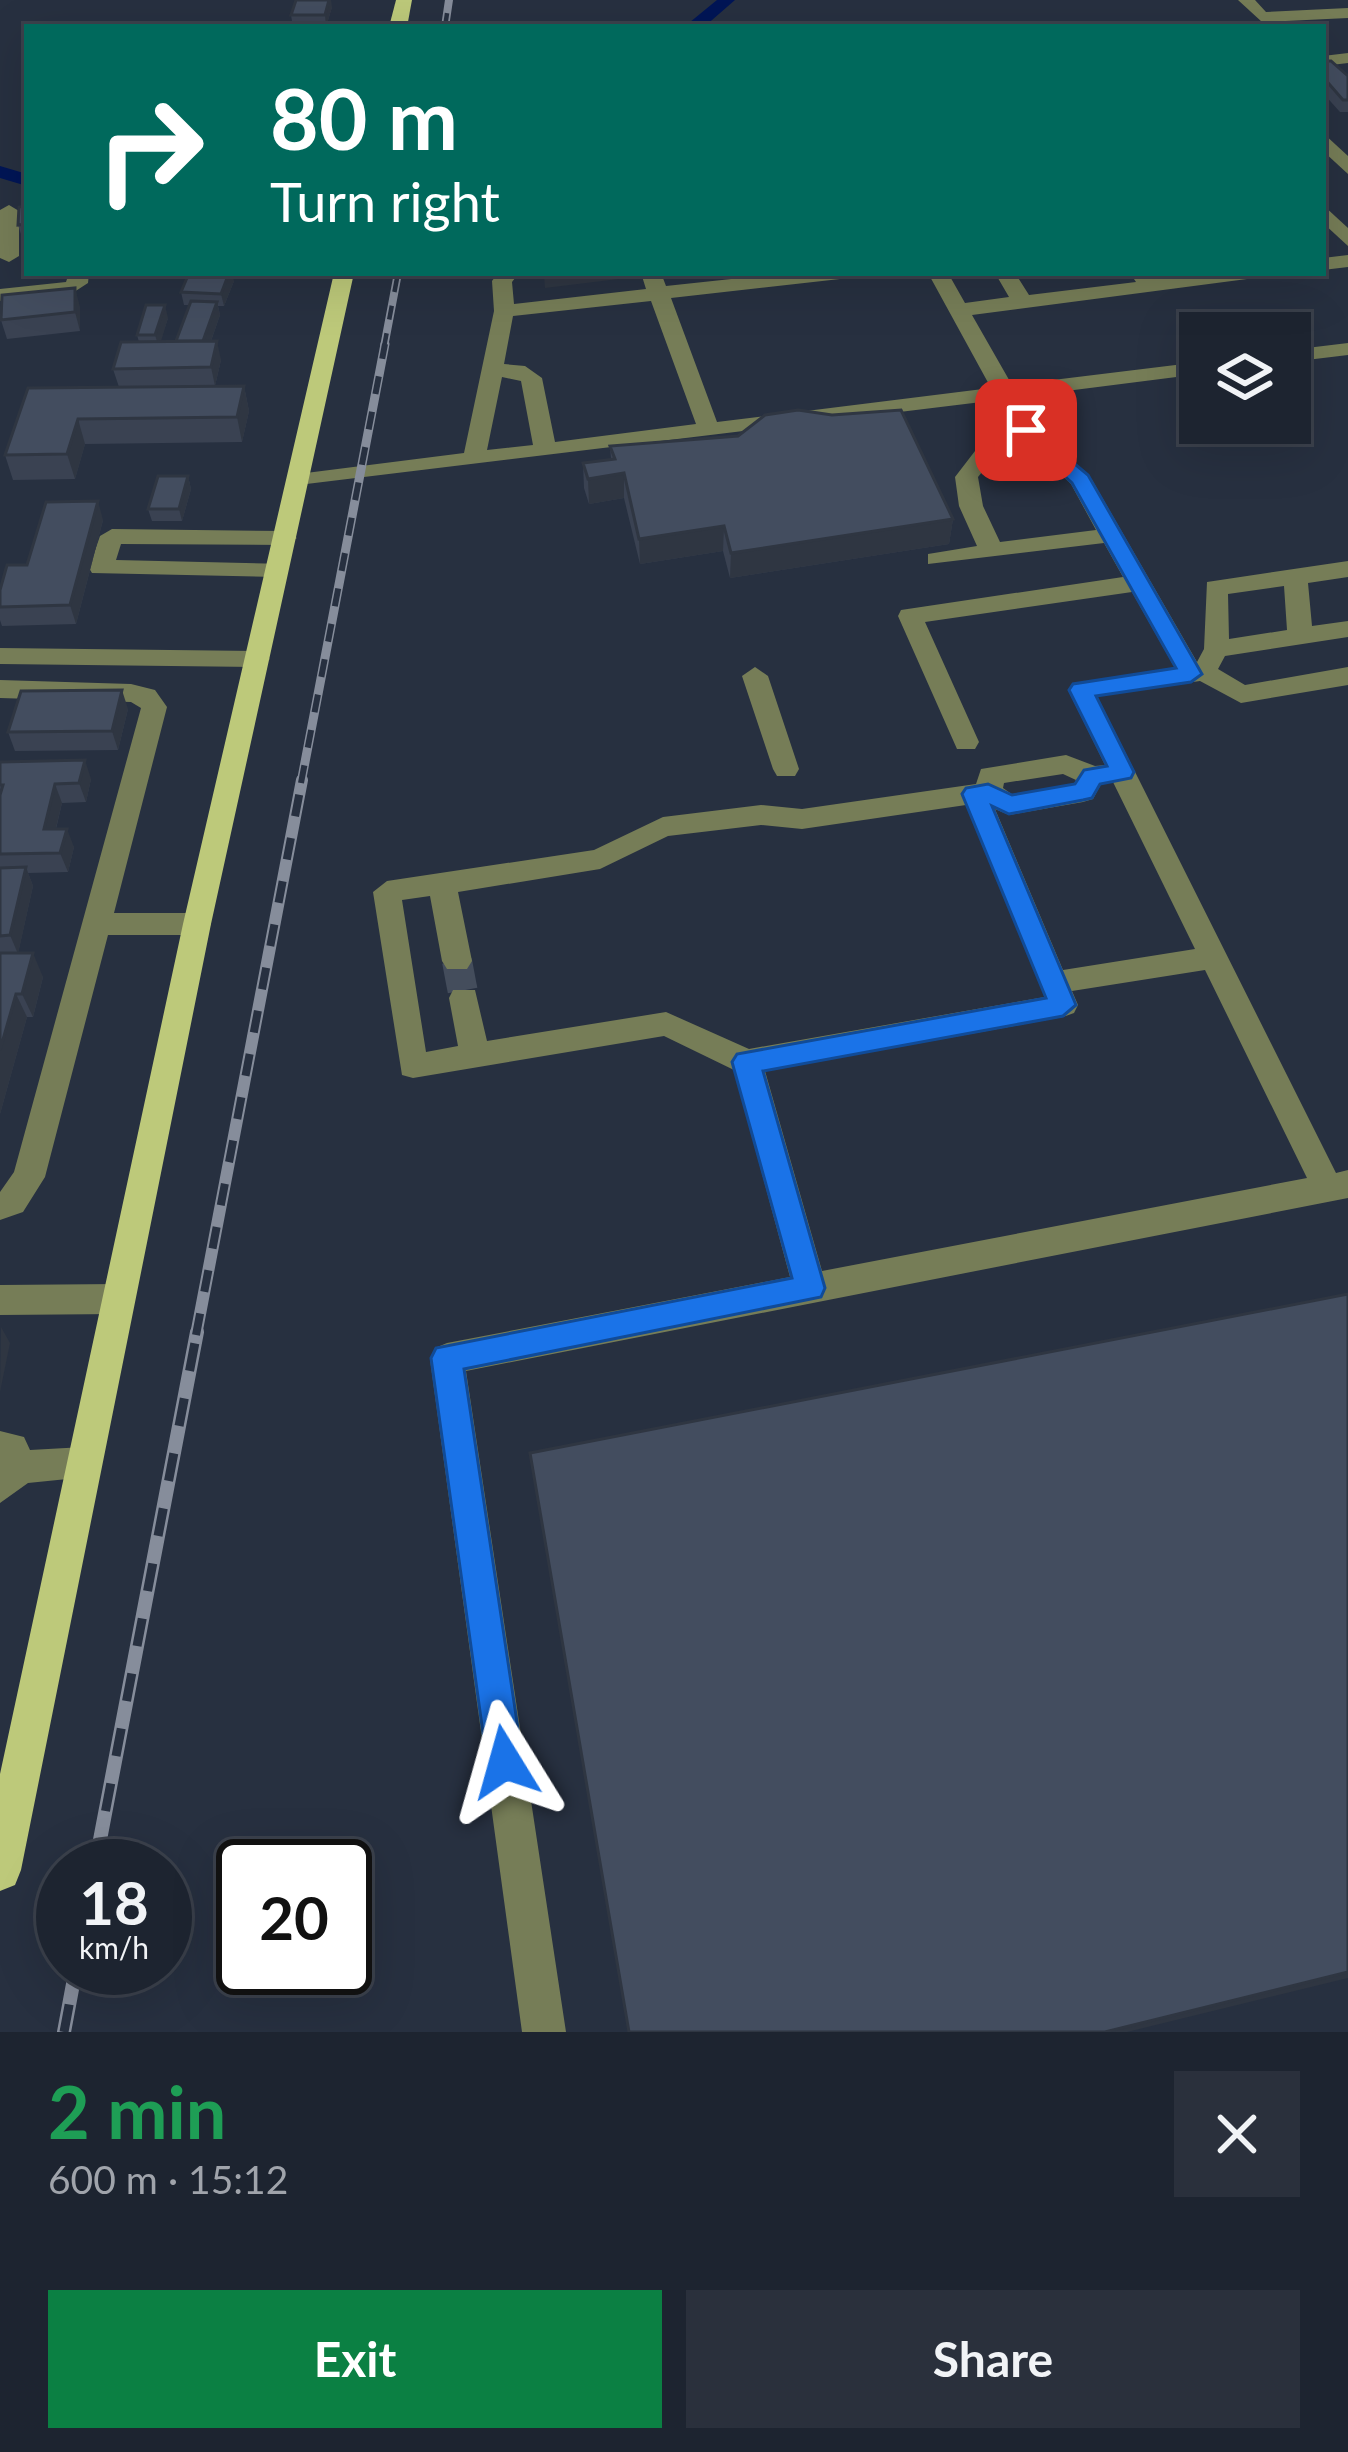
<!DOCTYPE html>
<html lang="en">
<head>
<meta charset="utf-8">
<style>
  body { margin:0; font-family:Lato,sans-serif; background:#2a303c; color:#f1f3f6; height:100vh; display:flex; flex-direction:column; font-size:45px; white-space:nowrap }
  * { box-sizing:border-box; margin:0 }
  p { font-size:39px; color:#a0a4ab }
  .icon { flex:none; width:66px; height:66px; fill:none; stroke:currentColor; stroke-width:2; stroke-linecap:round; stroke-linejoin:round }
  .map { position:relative; height:2032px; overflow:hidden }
  .sheet { display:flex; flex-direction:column; background:#1d2430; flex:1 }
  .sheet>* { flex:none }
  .hud { position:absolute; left:24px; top:24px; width:1302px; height:252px; border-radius:0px; box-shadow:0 12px 48px #0002,0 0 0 3px #3b414c; background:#00695c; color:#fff; overflow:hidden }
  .buttons { position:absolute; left:1179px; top:312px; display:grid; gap:24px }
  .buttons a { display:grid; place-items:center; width:132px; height:132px; border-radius:0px; background:#1d2430; box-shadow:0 12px 48px #0002,0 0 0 3px #3b414c; font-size:60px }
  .speed { position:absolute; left:36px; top:1839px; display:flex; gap:24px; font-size:60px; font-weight:700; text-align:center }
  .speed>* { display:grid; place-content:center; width:156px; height:156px; border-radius:50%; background:#1d2430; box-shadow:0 12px 48px #0002,0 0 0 3px #3b414c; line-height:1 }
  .speed small { font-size:30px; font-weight:400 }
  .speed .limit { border:6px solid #111; border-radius:18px; background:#fff; color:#111 }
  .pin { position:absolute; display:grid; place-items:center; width:102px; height:102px; color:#fff; margin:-51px; border-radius:24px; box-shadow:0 6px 18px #0006 }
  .me { position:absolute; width:132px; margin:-66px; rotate:352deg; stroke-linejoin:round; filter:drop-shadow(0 0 9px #0008) }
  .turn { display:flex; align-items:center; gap:42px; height:252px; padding:0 48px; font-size:54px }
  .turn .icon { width:156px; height:156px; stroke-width:2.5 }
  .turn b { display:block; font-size:84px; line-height:102px }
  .round { display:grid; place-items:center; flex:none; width:126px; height:126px; border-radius:0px; background:#2a303c }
  .head { display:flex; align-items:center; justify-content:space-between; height:204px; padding:0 48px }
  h1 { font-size:72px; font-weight:700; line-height:90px; color:#1e9e55 }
  .cta { display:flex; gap:24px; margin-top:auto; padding:24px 48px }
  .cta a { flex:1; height:138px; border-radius:0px; background:#0b8043; color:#fff; font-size:48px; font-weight:700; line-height:138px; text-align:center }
  .cta a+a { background:#2a303c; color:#f1f3f6 }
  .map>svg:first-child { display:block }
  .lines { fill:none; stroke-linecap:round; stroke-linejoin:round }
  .canal { fill:#001556; fill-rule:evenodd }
  .minor-tunnel { stroke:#444d5c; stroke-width:30; stroke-dasharray:30 15; stroke-linecap:butt }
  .minor { fill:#767d57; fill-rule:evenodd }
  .major { fill:#bdc97a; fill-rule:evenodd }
  .rail-far3-casing { stroke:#868d9b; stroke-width:8 }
  .rail-far2-casing { stroke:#868d9b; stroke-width:9 }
  .rail-far1-casing { stroke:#868d9b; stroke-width:12 }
  .rail-casing { stroke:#868d9b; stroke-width:14 }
  .rail-far3 { stroke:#273040; stroke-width:4.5; stroke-dasharray:14; stroke-linecap:butt }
  .rail-far2 { stroke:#273040; stroke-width:6; stroke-dasharray:18; stroke-linecap:butt }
  .rail-far1 { stroke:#273040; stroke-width:8; stroke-dasharray:22; stroke-linecap:butt }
  .rail { stroke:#273040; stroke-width:9; stroke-dasharray:28; stroke-linecap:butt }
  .wall { fill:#3a4252 }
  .shaded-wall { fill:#2f3642 }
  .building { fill:#434d5f; stroke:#2f3642; stroke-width:3 }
  .route { fill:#1a73e8; stroke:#114b97; stroke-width:3 }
</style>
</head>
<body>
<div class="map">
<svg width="1348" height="2032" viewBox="0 0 1348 2032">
  <rect width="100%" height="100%" fill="#273040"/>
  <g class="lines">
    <g class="canal">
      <polygon points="717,0 735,0 704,27 684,27"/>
      <polygon points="0,166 27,174 27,186 0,178"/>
    </g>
    <polyline class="minor-tunnel" points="457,961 464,998"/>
    <g class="minor">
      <polygon points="1238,0 1255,0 1266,12 1348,8 1348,18 1262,22"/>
      <polygon points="1348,53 1348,63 1323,66 1323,56"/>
      <polygon points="1323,133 1348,156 1348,174 1323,151"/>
      <polygon points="9,205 19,211 19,256 9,262 0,258 0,210"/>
      <polygon points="1323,205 1348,228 1348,246 1323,223"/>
      <polygon points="1348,255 1348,267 1323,270 1323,258"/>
      <polygon points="69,273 89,273 88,283 71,294 0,301 0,289 66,282"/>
      <path d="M498,273H519L512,282L514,304L646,289L641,273H661L666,286L786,273H850L840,279L671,298L717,422L991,388L928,273H948L965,303L1009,297L995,273H1015L1029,295L1136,282L1130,273H1150L1154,279L1257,273L1247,279L972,315L1012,385L1200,362V374L1019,397L1035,426L1092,480L1197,662L1204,649L1207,582L1348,561V577L1308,583L1312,626L1348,621V637L1225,656L1218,669L1245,685L1348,667V685L1241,703L1200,681L1097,696L1336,1173L1348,1170V1198L466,1371L566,2032H522L430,1359L435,1348L447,1343L790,1277L734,1070L664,1036L413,1078L402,1075L373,892L387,881L594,850L663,817L761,805L802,809L976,784L981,769L1066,755L1095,766L1105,765L1068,690L1072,684L1175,668L1132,592L925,622L979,742L975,749H957L898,616L901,610L1123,577L1104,543L928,564V554L977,546L959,506L955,477L975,451L1014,428L998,400L290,486V476L298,474L464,453L494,311L492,281ZM651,301L696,424L555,442L542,378L525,366L504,364L513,316ZM502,377L521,381L533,445L487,450ZM1024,440L1071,484L1096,530L1000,542L983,506L978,477L991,461ZM1284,586L1287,630L1229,639L1228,594ZM1063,774L1076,780L1074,784L1013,795L1003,788L1004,783ZM1113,782L1195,949L1063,970L995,809L1009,815L1083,802L1093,799L1101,784ZM966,805L1045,997L749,1049L666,1012L487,1041L475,990H453L449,998L458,1046L426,1052L402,900L430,896L442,961L447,969H467L472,961L458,892L600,869L668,836L761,825L802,829ZM1205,970L1307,1178L822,1271L765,1071L1063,1017L1074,1013L1078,1005L1072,991Z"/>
      <polygon points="1348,343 1348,355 1290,362 1290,350"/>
      <polygon points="112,529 285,531 297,538 285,545 121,544 116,560 287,564 287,574 278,577 92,573 89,568 100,536"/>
      <polygon points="0,648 257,651 270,659 257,667 0,664"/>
      <polygon points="755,667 768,676 799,769 795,776 777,776 773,769 742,676"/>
      <polygon points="0,680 131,684 155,690 167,707 114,913 197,913 207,916 211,924 207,932 197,935 108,935 45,1177 23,1212 0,1220 0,1192 14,1172 141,708 131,702 0,698"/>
      <polygon points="118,1284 130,1288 135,1299 130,1310 118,1314 0,1315 0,1285"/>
      <polygon points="0,1431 24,1437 30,1450 84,1447 97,1452 102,1464 97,1476 28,1483 0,1503"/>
    </g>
    <g class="major">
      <polygon points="396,0 412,0 407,27 389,27"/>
      <polygon points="334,273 354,273 211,924 21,1870 15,1885 0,1891 0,1774 183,924"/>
    </g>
    <defs>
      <g id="rail-far3">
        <polyline points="445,27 449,0"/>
        <polyline points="384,347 398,273"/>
      </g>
      <polyline id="rail-far2" points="301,783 385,344"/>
      <polyline id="rail-far1" points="196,1335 302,780"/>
      <g id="rail">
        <polyline points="95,1866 197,1332"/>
        <polyline points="64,2032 76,1968"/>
      </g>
    </defs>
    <use href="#rail-far3" class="rail-far3-casing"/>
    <use href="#rail-far2" class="rail-far2-casing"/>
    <use href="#rail-far1" class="rail-far1-casing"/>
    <use href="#rail" class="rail-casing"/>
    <use href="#rail-far3" class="rail-far3"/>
    <use href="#rail-far2" class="rail-far2"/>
    <use href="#rail-far1" class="rail-far1"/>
    <use href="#rail" class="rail"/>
  </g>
  <g class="wall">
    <polygon points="332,7 326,27 293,27 291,15"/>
    <polygon points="1323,61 1348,76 1348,112 1340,112 1323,93"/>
    <polygon points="27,206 27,237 22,237 18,225"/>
    <polygon points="234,281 224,306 218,306 220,315 211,341 221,360 215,386 244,386 249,411 242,442 85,444 75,479 13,480 5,455 119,387 113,369 139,342 137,335 168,318 160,342 176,341 190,305 184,305 181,292"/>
    <polygon points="80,307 80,331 7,339 1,320"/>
    <polygon points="610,446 953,519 949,544 730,578 723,551 640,564 624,498 589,504 584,488 583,463 611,459"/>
    <polygon points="188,476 191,489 182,521 152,521 148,509"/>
    <polygon points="103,520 76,624 2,626 0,620 0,590 27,565"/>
    <polygon points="128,709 118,750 15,751 8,732"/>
    <polygon points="0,762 91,779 86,802 62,803 56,829 74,847 68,872 28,873 33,886 18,953 43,977 33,1017 27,1017 0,1114"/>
  </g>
  <g class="shaded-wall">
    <polygon points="329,0 331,0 332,7 326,27 325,15"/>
    <polygon points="229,273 232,273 234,281 224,306 221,294"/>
    <polygon points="565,273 627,273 627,278 545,288 544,276"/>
    <polygon points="75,288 80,307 80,331 75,312"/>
    <polygon points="217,302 220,315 206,355 203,342"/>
    <polygon points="165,305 168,318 159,348 155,335"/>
    <polygon points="217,341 221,360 215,386 211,367"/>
    <polygon points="244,386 249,411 242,442 237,417"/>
    <polygon points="78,419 85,444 75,479 67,454"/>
    <polygon points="624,473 624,498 589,504 588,479"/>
    <polygon points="188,476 191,489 182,521 179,509"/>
    <polygon points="98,501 103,520 76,624 70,605"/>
    <polygon points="953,519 949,544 730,578 731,553"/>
    <polygon points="724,526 723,551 640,564 639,539"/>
    <polygon points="122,690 128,709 118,750 112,731"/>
    <polygon points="85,760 91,779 86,802 79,783"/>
    <polygon points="55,784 62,803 51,848 44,829"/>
    <polygon points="67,829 74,847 68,872 60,853"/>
    <polygon points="26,867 33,886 18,954 10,935"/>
    <polygon points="33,953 43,977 33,1017 22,994"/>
    <polygon points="16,994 27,1017 0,1114 0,1050"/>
    <polygon points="1,1327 10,1343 0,1392"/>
    <polygon points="1348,1972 1348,1978 1127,2032 1105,2032"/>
  </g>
  <g class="building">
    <polygon points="296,0 329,0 325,15 291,15"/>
    <polygon points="1323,61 1331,61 1348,76 1348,100 1343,100 1323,77"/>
    <polygon points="27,206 27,224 18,225 19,207"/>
    <polygon points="189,273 229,273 221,294 181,292"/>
    <polygon points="75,288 75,312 1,320 2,295"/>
    <polygon points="191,301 217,302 203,341 176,341"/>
    <polygon points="146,305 165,305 155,335 137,335"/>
    <polygon points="217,341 211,367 113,369 121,342"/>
    <polygon points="244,386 237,417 78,419 67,454 5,455 28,388"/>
    <polygon points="798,410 832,415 901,410 953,519 731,553 724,526 639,539 624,473 588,479 583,463 615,459 610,446 738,436 765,415"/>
    <polygon points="158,476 188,476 179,509 148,509"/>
    <polygon points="98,501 70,605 0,607 0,590 7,565 27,565 46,502"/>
    <polygon points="122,690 112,731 8,732 21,691"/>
    <polygon points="85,760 79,783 55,784 44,829 67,829 60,853 0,854 0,795 3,785 0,785 0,762"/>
    <polygon points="26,867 10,935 0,936 0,868"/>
    <polygon points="0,953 33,953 22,994 16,994 0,1050"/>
    <polygon points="1348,1294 1348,1972 1105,2032 629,2032 530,1453"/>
  </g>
  <polygon class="route" points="1026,423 1088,475 1202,674 1191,682 1096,696 1134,772 1131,778 1100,784 1092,798 1083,800 1009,814 992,806 1076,1005 1063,1016 763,1071 825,1288 821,1297 464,1369 523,1762 518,1775 505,1781 492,1775 487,1762 431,1358 436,1348 792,1278 732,1062 737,1054 1046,998 962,794 966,788 988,784 1012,795 1075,784 1084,770 1107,766 1069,690 1073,684 1176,668 1072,483 1015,430"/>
</svg>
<div class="buttons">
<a><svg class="icon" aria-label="layers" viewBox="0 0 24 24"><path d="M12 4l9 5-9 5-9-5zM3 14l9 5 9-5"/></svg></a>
</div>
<div class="speed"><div>18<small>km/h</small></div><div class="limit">20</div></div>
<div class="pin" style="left:1026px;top:430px;background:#d93025"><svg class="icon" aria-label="arrive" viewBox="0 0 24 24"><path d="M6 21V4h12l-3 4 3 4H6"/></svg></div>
<svg class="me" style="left:505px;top:1762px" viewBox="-20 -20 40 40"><path d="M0-17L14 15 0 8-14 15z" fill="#1a73e8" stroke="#fff" stroke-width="4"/></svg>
<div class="hud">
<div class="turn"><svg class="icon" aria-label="right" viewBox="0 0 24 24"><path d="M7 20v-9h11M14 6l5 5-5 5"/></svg><div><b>80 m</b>Turn right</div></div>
</div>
</div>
<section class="sheet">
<div class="head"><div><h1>2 min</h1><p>600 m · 15:12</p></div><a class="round"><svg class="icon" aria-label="close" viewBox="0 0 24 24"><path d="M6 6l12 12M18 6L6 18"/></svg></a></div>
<div class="cta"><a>Exit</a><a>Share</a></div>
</section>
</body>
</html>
